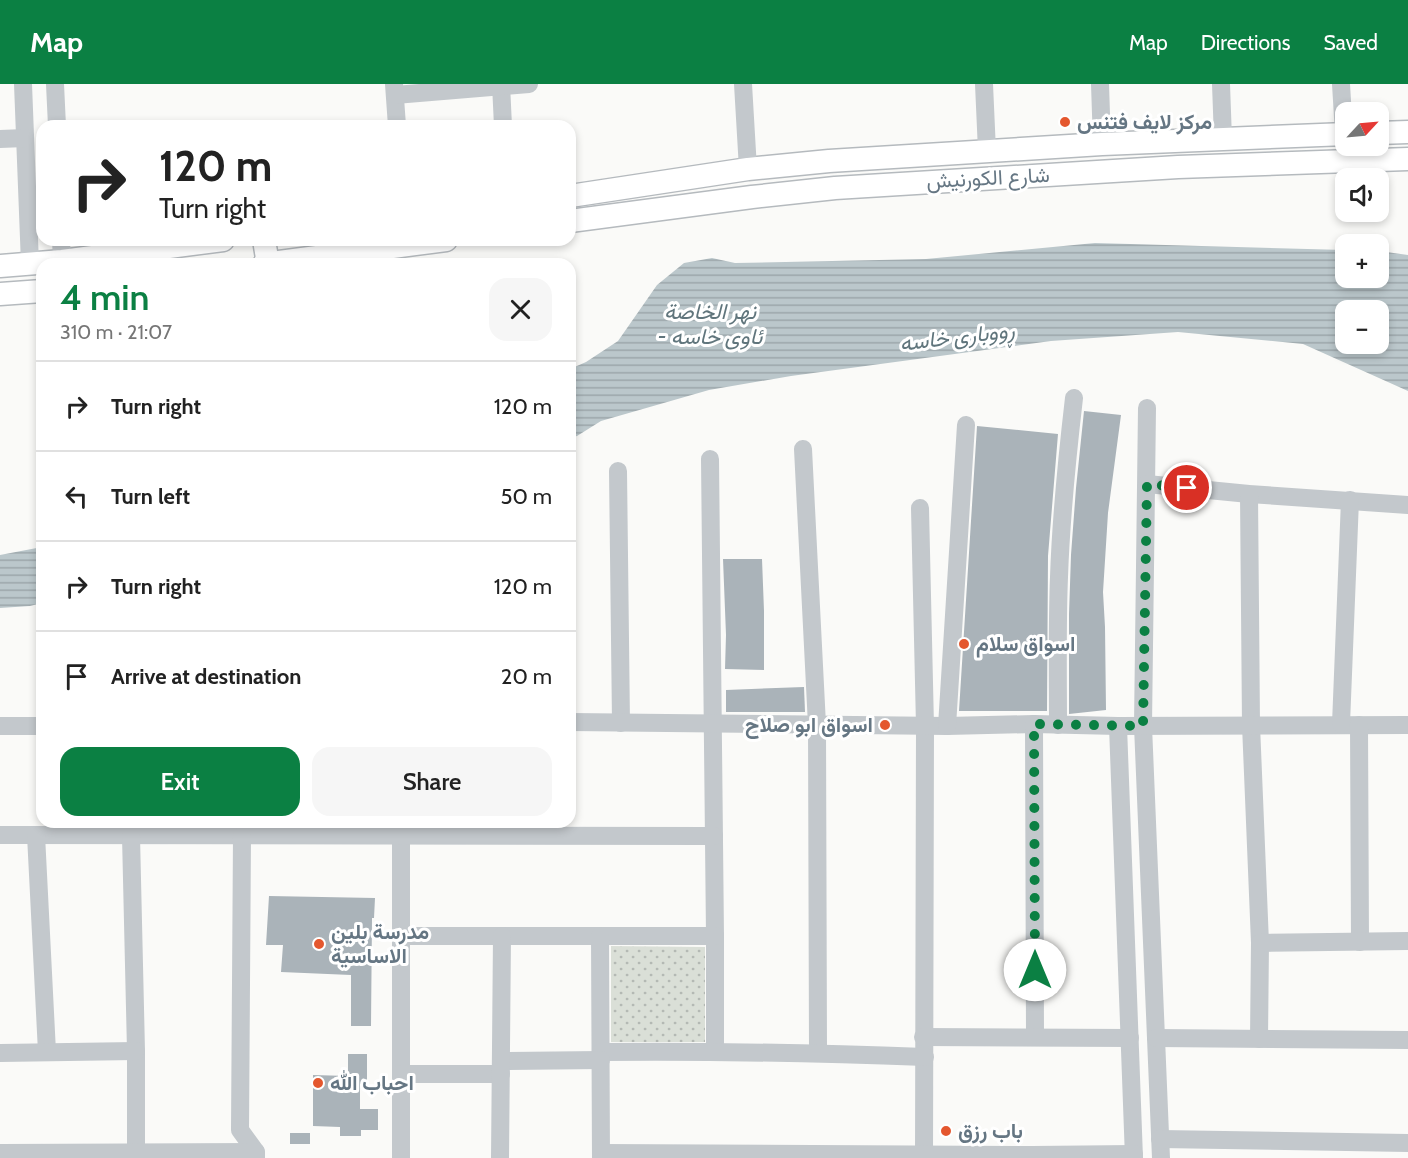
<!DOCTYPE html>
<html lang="en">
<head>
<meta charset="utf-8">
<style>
  body { margin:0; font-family:Cabin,Vazirmatn,sans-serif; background:#f6f6f6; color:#222; height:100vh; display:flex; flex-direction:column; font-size:22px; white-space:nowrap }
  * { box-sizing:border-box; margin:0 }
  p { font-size:20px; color:#767676 }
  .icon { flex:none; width:33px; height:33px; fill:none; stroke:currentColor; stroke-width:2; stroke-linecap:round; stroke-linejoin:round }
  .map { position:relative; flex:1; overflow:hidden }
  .sheet { position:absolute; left:36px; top:174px; width:540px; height:570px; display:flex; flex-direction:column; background:#fff; border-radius:18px; box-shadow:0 3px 9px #0003 }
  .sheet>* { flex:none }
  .top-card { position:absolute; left:36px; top:36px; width:540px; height:126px; border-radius:18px; box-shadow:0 3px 9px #0003; background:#fff; color:#222; overflow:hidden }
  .needle { width:39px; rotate:64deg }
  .controls { position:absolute; left:1335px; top:18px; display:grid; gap:12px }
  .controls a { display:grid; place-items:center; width:54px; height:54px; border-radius:12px; background:#fff; box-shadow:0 3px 9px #0003; font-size:30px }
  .pin { position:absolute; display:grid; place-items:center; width:51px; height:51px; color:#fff; margin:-26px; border:3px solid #fff; border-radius:50%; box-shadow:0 2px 6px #0007 }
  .me { position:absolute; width:66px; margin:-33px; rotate:0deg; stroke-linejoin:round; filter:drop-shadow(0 0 4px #0008) }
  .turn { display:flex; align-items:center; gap:21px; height:126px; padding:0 24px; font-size:27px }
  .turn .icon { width:78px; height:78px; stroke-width:2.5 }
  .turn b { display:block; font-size:42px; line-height:51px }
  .round { display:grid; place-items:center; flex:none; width:63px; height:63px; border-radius:18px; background:#f6f6f6 }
  .overview { display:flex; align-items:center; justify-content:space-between; height:102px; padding:0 24px }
  h1 { font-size:36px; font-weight:600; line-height:45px; color:#0b8043 }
  .action { display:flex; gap:12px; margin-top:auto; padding:12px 24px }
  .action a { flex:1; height:69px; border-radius:18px; background:#0b8043; color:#fff; font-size:24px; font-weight:600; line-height:69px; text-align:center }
  .action a+a { background:#f6f6f6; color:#222 }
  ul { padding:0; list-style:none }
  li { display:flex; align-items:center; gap:18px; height:90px; padding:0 24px; border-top:2px solid #e0e0e0 }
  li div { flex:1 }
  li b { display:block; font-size:22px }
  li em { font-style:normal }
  header { display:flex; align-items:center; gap:36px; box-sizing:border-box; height:84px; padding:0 30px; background:#0b8043; color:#fff }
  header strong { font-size:28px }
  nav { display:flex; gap:33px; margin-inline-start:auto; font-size:21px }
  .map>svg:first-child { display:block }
  .grass { fill:url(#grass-dots) }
  .water { fill:url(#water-rules); fill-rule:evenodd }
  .building { fill:#aab3b9 }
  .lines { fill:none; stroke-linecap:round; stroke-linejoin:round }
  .major-casing { stroke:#b5babe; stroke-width:25 }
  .minor { stroke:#c3c8cc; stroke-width:18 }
  .major { stroke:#fff; stroke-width:22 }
  .route { stroke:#0b8043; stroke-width:10; stroke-dasharray:0 18 }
  .poi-dot { fill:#e4572e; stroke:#fff; stroke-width:2 }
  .labels { text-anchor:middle; stroke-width:6; stroke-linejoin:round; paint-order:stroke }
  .poi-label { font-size:21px; font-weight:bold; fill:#657683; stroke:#fff; text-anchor:start }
  .street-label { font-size:21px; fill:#657683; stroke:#fff }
  .water-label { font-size:22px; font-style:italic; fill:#60757c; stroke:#fff }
</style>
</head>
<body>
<header>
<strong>Map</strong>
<nav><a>Map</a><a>Directions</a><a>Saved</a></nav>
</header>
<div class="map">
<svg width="1408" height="1074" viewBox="0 0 1408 1074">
  <defs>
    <pattern id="grass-dots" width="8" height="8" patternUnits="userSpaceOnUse" patternTransform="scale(1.5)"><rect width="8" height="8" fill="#dadfd7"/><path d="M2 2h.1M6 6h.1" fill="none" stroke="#b4b9b4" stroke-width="1.8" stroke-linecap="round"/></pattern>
    <pattern id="water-rules" width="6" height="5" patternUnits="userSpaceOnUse" patternTransform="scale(1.5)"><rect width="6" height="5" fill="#bbc7cb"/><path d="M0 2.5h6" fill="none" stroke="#9ca6aa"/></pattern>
  </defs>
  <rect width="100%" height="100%" fill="#fafaf8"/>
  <polygon class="grass" points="611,862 705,863 705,958 611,958"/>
  <g class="water">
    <path d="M1095,159L1345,166L1346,194H1378L1379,167L1408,171V307L1303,260L1178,248L1051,257L791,292L709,306L601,337L577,352L570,354V285L586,278L618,257L657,201L684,179L712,174L735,179L926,175ZM1346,226H1378V260H1346Z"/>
    <polygon points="42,463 42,519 30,522 0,524 0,471"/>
  </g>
  <g class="building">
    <polygon points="1084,327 1121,331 1108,429 1103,508 1105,543 1106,626 1069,630 1069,530 1071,471 1076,404"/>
    <polygon points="977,342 1058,350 1048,472 1047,627 959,627"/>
    <polygon points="723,475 762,475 764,527 764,586 725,585 726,551"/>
    <polygon points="804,603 805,628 726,628 726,606"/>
    <polygon points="269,812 375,814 374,834 372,834 371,942 351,942 351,891 281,888 283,861 266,861"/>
    <polygon points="348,970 367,970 367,1000 360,1000 360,1025 378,1025 378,1046 361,1046 361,1052 340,1052 340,1043 313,1042 313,991 348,992"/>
    <rect x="290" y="1049" width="20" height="11"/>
  </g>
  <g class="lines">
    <defs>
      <g id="major">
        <polyline points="1378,49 1408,48"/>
        <polyline points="570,112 748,85 829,77 1102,60 1346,50"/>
        <polyline points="570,137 752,113 835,104 1178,83 1408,75"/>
        <polyline points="264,156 268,180"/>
        <polyline points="264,180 446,156"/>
        <polyline points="0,182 62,177 223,156"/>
        <polyline points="0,210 42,207"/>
      </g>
    </defs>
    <use href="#major" class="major-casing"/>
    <g class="minor">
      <polyline points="23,0 30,180"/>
      <polyline points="55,0 57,42"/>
      <polyline points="394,0 397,42"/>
      <polyline points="501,0 503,42"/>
      <polyline points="743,0 748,85"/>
      <polyline points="984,0 987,67"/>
      <polyline points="1100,0 1102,60"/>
      <polyline points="1221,0 1223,55"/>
      <polyline points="1341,0 1344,50"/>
      <polyline points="395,11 529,0"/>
      <polyline points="0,55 25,54"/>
      <polyline points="61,156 62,177"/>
      <polyline points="1147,324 1143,642 1161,1074"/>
      <polyline points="803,365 817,641 818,969"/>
      <polyline points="710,375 715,852 715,967"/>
      <polyline points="618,387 621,639"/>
      <polyline points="1147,400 1249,410 1408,421"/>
      <polyline points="1249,410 1251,641 1260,859 1259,955"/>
      <polyline points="920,424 925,642 924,1074"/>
      <polyline points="570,638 947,642 1034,640 1118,642 1408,641"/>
      <polyline points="1034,640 1035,953"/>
      <polyline points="1341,640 1350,416"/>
      <path d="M1058,641C1058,592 1057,542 1059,493C1061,433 1067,374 1074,314"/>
      <polyline points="1359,641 1360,858"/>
      <polyline points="0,642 42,642"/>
      <polyline points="947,642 966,341"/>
      <polyline points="1118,642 1134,1074"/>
      <polyline points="401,738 401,1074"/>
      <polyline points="0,751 714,752"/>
      <polyline points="36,751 47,968"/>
      <polyline points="131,752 136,967 136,1069"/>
      <polyline points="242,752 240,1046 256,1068 256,1074"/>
      <polyline points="401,852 715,852"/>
      <polyline points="600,852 601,1074"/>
      <polyline points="1260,859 1408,857"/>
      <polyline points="923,953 1130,954"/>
      <polyline points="1156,954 1408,956"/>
      <path d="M601,968C709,967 817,969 925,973"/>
      <polyline points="0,969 136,967"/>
      <polyline points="501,977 601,976"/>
      <polyline points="401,990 501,990"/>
      <polyline points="1160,1055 1408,1059"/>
      <polyline points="0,1069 256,1068"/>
      <polyline points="601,1069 1032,1071 1134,1070"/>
      <polyline points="500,1074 502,852"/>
    </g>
    <use href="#major" class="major"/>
  </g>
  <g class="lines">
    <polyline class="route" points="1035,886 1034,640 1143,642 1147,400 1187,404"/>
  </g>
  <g class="poi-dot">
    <circle cx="1065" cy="38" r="6"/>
    <circle cx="964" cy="560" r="6"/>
    <circle cx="885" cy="641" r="6"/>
    <circle cx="319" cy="860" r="6"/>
    <circle cx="318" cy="999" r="6"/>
    <circle cx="946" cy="1047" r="6"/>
  </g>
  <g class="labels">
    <g class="poi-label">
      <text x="1077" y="45">مركز لايف فتنس</text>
      <text x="976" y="567">اسواق سلام</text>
      <text x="873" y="648" text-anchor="end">اسواق ابو صلاح</text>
      <text x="331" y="855">مدرسة بلين<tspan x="331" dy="24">الاساسية</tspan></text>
      <text x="330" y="1006">احباب الله</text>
      <text x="958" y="1054">باب رزق</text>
    </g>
    <g class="street-label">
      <text transform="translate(988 94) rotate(-3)" y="7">شارع الكورنيش</text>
    </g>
    <g class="water-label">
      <text x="710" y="235">نهر الخاصة<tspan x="710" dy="25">- ئاوی خاسە</tspan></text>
      <text transform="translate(957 252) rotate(-7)" y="8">ڕووباری خاسە</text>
    </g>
  </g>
</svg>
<div class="controls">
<a><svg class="needle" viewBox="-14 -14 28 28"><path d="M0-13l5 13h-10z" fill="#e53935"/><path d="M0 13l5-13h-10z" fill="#767676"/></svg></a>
<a><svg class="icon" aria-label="sound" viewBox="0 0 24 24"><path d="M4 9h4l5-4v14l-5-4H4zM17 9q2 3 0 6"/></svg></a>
<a>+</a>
<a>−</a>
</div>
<div class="pin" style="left:1187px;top:404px;background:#d93025"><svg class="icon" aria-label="arrive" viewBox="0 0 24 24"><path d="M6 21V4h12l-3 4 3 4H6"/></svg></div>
<svg class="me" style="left:1035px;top:886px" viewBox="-20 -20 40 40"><circle r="19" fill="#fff"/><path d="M0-13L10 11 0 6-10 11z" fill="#0b8043"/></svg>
<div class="top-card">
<div class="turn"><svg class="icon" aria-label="right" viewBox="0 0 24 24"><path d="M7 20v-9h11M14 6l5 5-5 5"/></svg><div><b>120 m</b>Turn right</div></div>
</div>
<section class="sheet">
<div class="overview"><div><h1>4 min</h1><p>310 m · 21:07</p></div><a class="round"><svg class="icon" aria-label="close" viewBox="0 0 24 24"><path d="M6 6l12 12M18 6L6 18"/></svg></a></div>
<ul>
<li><svg class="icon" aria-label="right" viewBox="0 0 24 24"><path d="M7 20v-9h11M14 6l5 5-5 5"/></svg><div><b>Turn right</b></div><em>120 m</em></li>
<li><svg class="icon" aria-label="left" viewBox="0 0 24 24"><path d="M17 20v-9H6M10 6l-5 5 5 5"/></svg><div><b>Turn left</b></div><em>50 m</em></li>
<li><svg class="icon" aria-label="right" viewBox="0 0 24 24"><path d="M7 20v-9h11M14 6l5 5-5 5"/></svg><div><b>Turn right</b></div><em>120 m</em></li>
<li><svg class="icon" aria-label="arrive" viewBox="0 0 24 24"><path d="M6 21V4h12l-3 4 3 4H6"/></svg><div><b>Arrive at destination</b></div><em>20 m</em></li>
</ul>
<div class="action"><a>Exit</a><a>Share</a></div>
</section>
</div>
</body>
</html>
